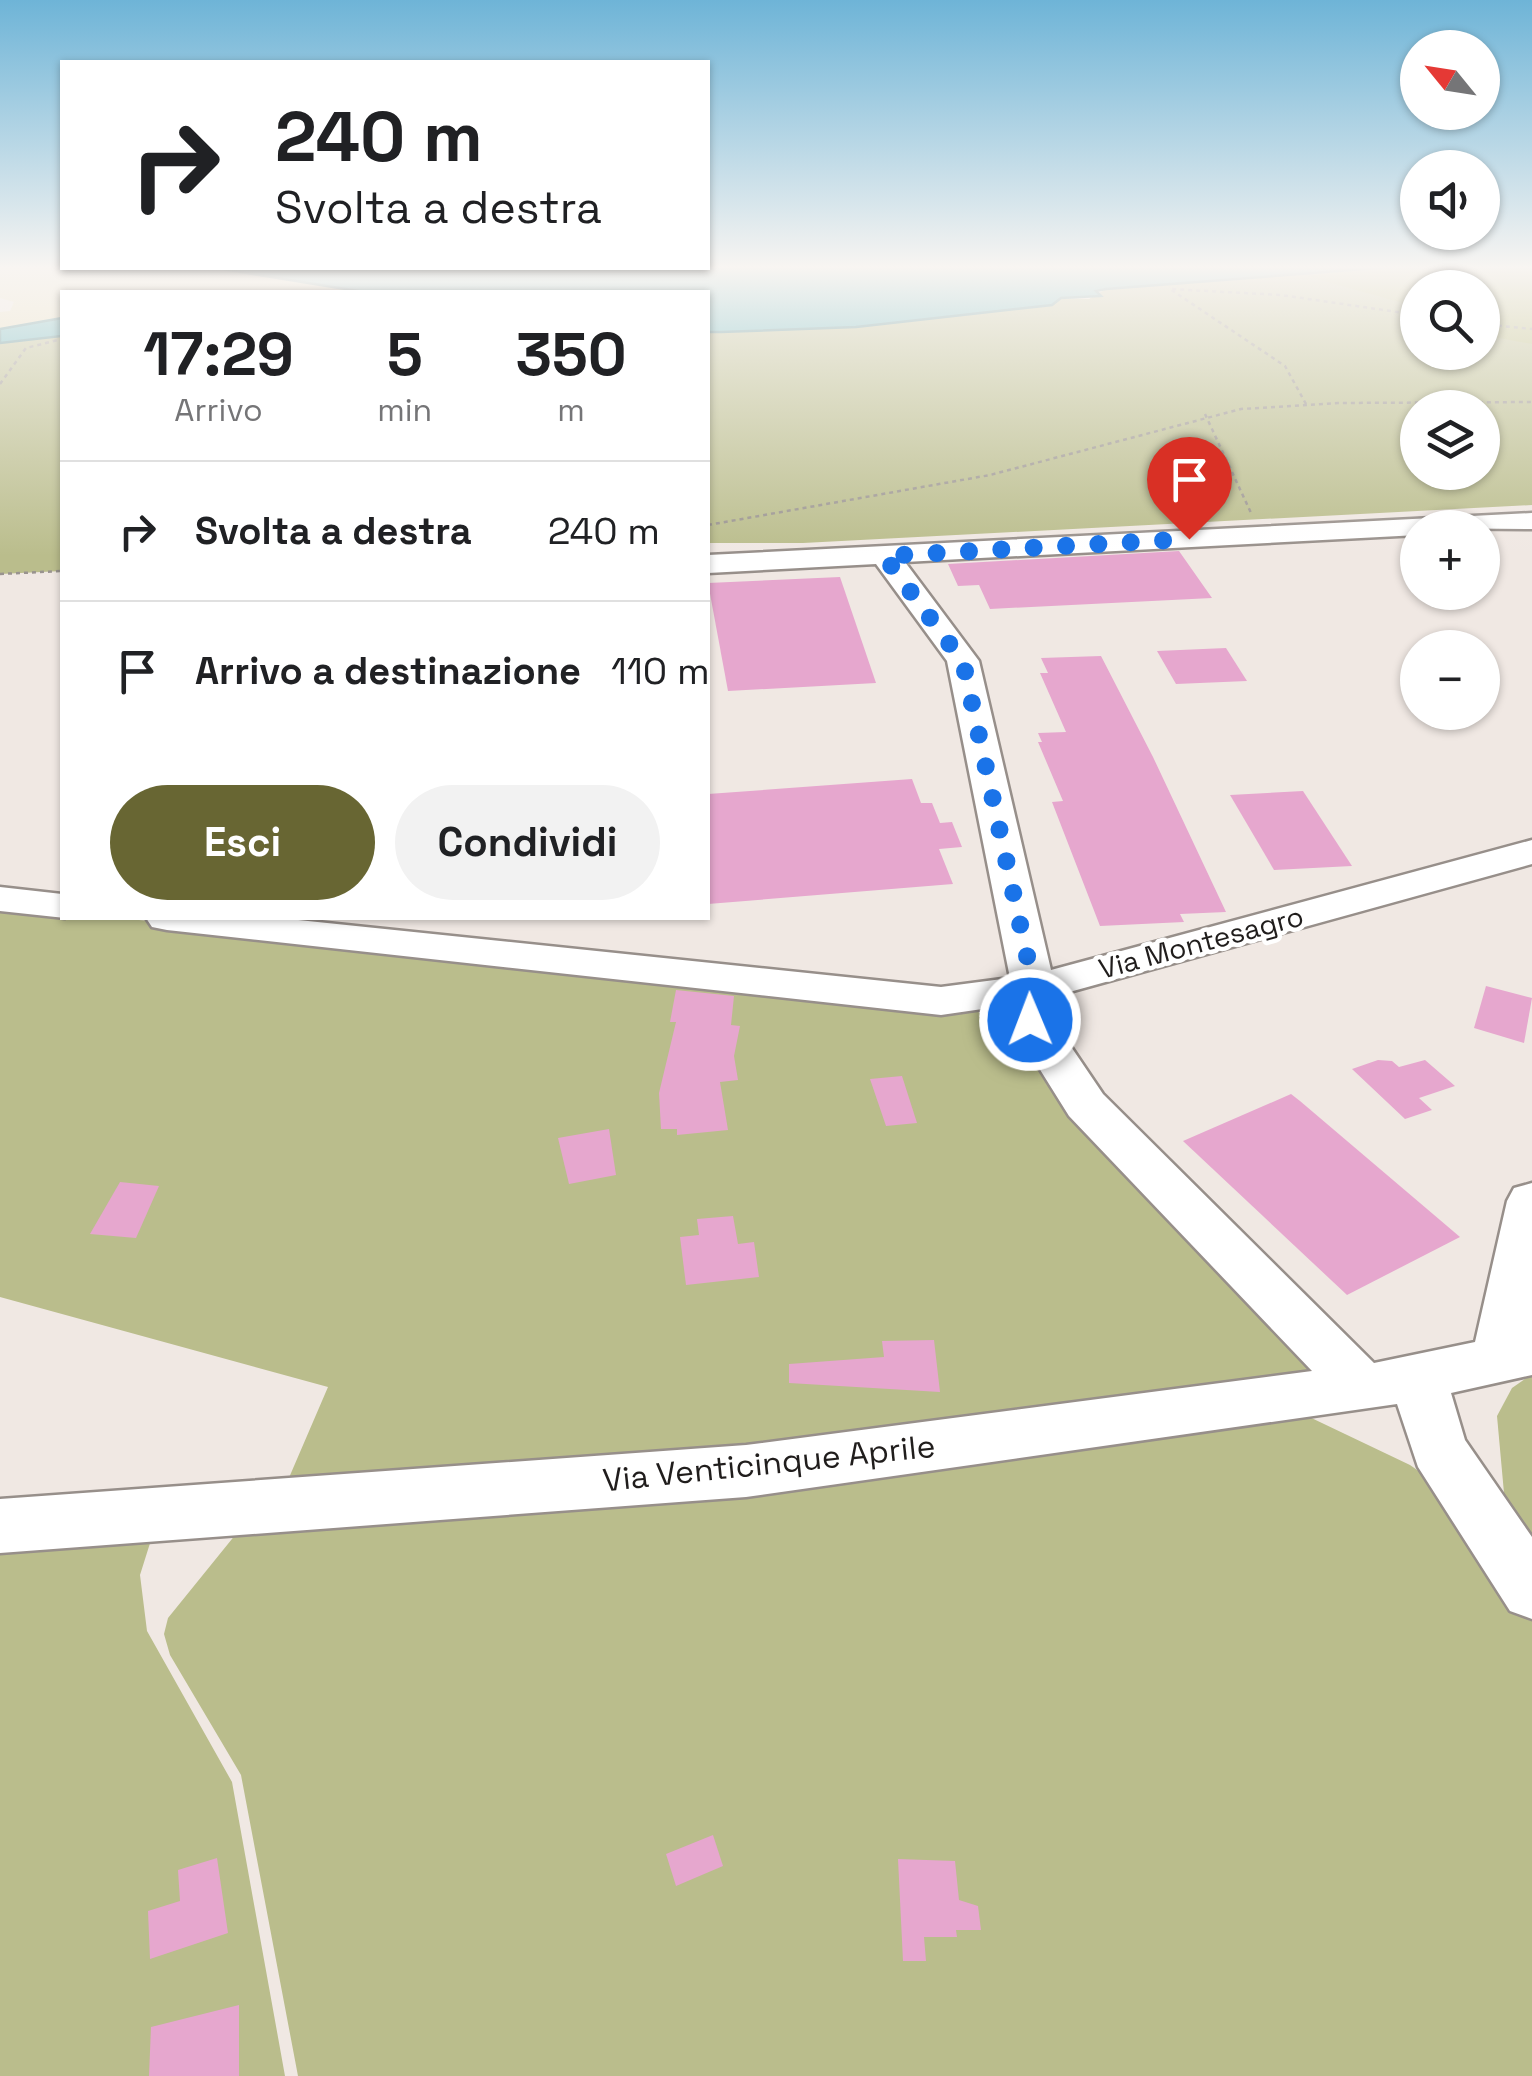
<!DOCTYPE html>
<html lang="it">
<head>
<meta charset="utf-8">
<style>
  body { margin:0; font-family:"Space Grotesk",sans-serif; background:#f2f2f2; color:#202124; height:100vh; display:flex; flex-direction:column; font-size:38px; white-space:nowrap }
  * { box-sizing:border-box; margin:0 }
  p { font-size:32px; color:#757577 }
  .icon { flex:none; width:55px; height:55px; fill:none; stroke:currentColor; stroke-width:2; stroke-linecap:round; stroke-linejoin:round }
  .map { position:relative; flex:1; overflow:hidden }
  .details { position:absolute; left:60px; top:290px; width:650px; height:630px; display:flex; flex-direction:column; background:#fff; border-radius:0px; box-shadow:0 2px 8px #0004 }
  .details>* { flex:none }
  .guide { position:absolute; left:60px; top:60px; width:650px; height:210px; border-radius:0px; box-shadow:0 2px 8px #0004; background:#fff; color:#202124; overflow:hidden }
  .needle { width:65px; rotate:300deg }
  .tools { position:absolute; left:1400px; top:30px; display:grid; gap:20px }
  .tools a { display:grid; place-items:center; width:100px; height:100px; border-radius:50%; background:#fff; box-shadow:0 2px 8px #0004; font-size:50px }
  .pin { position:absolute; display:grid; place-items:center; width:85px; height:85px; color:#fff; margin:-102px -42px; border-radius:50% 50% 50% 0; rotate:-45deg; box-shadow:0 0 10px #0007 }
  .pin .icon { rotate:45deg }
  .me { position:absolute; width:110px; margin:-55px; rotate:359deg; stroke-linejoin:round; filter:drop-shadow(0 0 8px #0008) }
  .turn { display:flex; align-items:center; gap:35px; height:210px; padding:0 50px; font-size:45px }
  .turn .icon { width:130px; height:130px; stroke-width:2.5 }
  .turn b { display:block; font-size:70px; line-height:85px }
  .eta { display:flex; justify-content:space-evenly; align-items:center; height:170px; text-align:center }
  .eta b { font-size:60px; font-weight:800; line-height:70px }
  .action { display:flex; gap:20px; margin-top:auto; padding:20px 50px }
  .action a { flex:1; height:115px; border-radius:60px; background:#686633; color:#fff; font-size:40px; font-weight:800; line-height:115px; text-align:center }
  .action a+a { background:#f2f2f2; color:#202124 }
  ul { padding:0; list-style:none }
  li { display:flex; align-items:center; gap:30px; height:140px; padding:0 50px; border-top:2px solid #e0e0e0 }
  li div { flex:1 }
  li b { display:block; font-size:38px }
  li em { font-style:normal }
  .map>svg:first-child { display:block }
  .green { fill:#babd8c; fill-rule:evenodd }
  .forest { fill:#b7ba76 }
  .sand { fill:#eae0bb }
  .water { fill:#57b3be; stroke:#46868d; stroke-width:2.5 }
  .building { fill:#e6a7ce }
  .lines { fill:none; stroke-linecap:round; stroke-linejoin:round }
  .minor-casing { stroke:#978f8a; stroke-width:5 }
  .path { stroke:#99938f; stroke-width:2.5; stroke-dasharray:4 4; stroke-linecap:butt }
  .minor { fill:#fff; fill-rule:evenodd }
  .route { stroke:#1a73e8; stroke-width:18; stroke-dasharray:0 32.4 }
  .labels { text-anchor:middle; stroke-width:9; stroke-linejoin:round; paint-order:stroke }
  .street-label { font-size:28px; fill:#201d1c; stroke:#fff }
  .near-street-label { font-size:32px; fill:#201d1c; stroke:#fff }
</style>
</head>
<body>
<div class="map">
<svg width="1532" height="2076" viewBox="0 0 1532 2076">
  <rect width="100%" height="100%" fill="#f0e8e3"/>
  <g class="green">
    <path d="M1403,266H1532V505L803,543H708V332L856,327L1052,305L1061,298L1089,299L1106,289ZM1418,288H1482V352H1418ZM1418,408H1482V472H1418Z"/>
    <polygon points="62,336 62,571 0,574 0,343"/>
    <polygon points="0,907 62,918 116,918 957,991 1363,1388 285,1487 328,1387 0,1297"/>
    <polygon points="1532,1374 1532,1543 1505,1504 1497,1416 1512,1388"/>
    <polygon points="1280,1403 1410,1465 1470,1507 1532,1600 1532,2076 298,2076 241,1775 170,1655 164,1634 168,1618 253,1513"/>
    <polygon points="157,1521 140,1575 147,1631 232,1782 285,2076 0,2076 0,1532"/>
  </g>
  <polygon class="forest" points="1403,266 1532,266 1532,344 1483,335 1482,288 1418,288 1417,307 1306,276"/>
  <polygon class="sand" points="0,266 216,268 364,292 62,292 62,318 0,329 0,312 10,311 14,302 0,298"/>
  <g class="water">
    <polygon points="1403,266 1106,289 1096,291 1101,296 1061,298 1052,305 856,327 721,332 708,332 708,292 364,292 216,268"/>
    <polygon points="62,318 62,336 0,343 0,329"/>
  </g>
  <g class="building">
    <polygon points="1179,551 1212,598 990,609 979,585 958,586 948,564"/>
    <polygon points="840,577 876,683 728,691 708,583"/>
    <polygon points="1226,648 1247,681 1176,684 1157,651"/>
    <polygon points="1101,656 1153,757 1226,912 1180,914 1184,922 1100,926 1052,802 1063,801 1038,742 1042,742 1038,733 1066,732 1040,673 1048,673 1041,658"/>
    <polygon points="912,779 921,803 932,803 940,823 952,822 962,847 939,849 953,884 708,904 708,794"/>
    <polygon points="1303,791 1352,866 1274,870 1230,795"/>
    <polygon points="1486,986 1532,998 1524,1043 1474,1028"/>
    <polygon points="676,990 734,996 731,1025 740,1026 734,1056 738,1080 720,1082 728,1130 677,1135 677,1129 661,1129 659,1093 676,1022 670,1022"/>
    <polygon points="1378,1060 1392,1061 1399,1067 1425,1060 1455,1086 1419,1098 1432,1110 1405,1119 1352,1069"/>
    <polygon points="902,1076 917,1123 886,1126 870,1079"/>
    <polygon points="1291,1094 1300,1101 1460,1237 1347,1295 1183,1141"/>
    <polygon points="609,1129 616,1175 569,1184 558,1138"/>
    <polygon points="120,1182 159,1186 136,1238 90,1234"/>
    <polygon points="733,1216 738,1244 754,1242 759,1277 686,1285 680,1237 699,1235 697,1219"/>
    <polygon points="934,1340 940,1392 789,1383 789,1364 884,1357 882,1341"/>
    <polygon points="713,1835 723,1866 676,1886 666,1854"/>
    <polygon points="217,1858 228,1933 150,1959 148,1911 180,1901 178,1870"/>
    <polygon points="898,1859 955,1861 959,1900 978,1906 981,1930 956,1930 957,1937 924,1937 926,1961 903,1961"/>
    <polygon points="239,2005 239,2076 149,2076 151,2027"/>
  </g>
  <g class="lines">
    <defs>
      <g id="minor">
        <polygon points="1532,513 1532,529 1418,528 1418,535 905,562 979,661 1051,970 1532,840 1532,864 1055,996 1053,1020 1103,1094 1374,1363 1475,1342 1507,1201 1514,1188 1532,1183 1532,1375 1451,1393 1465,1440 1532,1537 1532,1619 1510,1611 1418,1467 1397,1404 746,1497 0,1553 0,1499 746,1445 1312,1371 1069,1116 1009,1020 1010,1005 941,1015 167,930 152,927 146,918 279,918 941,987 1010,978 947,661 876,564 708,573 708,555"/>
        <polygon points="0,887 62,894 65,918 0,911"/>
      </g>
    </defs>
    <use href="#minor" class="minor-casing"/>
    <g class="path">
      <polyline points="1482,324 1532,329"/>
      <polyline points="0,384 26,348 62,339"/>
      <polyline points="1306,404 1285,366 1170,289 1281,295 1418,315"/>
      <polyline points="1205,414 1252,515"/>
      <polyline points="708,525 990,475 1241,409 1338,403 1532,402"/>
      <polyline points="0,574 62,571"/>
    </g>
    <use href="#minor" class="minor"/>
  </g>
  <linearGradient id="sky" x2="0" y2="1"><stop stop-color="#6eb4d7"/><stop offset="0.48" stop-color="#f8f5f2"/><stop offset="1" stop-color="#f8f5f2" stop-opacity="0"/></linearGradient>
  <rect width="1532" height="556" fill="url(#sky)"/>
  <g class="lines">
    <polyline class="route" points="1030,1020 1034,988 963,662 884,556 1189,539"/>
  </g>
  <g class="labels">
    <g class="street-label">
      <text transform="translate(1201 942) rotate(-15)" y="10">Via Montesagro</text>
    </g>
    <g class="near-street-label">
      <text transform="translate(769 1463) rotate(-6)" y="11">Via Venticinque Aprile</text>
    </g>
  </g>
</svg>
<div class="tools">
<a><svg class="needle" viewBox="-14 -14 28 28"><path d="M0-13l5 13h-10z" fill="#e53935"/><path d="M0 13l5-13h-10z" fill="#757577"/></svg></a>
<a><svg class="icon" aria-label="sound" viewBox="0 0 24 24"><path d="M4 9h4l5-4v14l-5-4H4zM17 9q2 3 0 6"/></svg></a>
<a><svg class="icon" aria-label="search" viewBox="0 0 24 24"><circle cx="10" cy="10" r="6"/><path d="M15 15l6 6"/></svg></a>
<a><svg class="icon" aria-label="layers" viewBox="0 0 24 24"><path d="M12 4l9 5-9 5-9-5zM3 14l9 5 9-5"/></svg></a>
<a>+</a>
<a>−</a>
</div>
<div class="pin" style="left:1189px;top:539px;background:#d93025"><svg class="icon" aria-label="arrive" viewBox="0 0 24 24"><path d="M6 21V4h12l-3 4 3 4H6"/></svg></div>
<svg class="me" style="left:1030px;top:1020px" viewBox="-20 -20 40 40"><circle r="17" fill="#1a73e8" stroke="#fff" stroke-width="3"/><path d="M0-11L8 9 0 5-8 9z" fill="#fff"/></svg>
<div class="guide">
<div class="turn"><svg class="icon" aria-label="right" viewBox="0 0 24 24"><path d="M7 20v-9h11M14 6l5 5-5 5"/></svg><div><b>240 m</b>Svolta a destra</div></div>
</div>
<section class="details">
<div class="eta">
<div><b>17:29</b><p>Arrivo</p></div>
<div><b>5</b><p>min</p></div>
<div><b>350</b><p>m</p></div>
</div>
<ul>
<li><svg class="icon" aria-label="right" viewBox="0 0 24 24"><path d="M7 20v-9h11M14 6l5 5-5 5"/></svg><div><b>Svolta a destra</b></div><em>240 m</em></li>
<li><svg class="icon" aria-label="arrive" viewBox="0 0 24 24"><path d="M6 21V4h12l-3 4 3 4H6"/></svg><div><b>Arrivo a destinazione</b></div><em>110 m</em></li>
</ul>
<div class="action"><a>Esci</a><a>Condividi</a></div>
</section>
</div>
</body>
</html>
